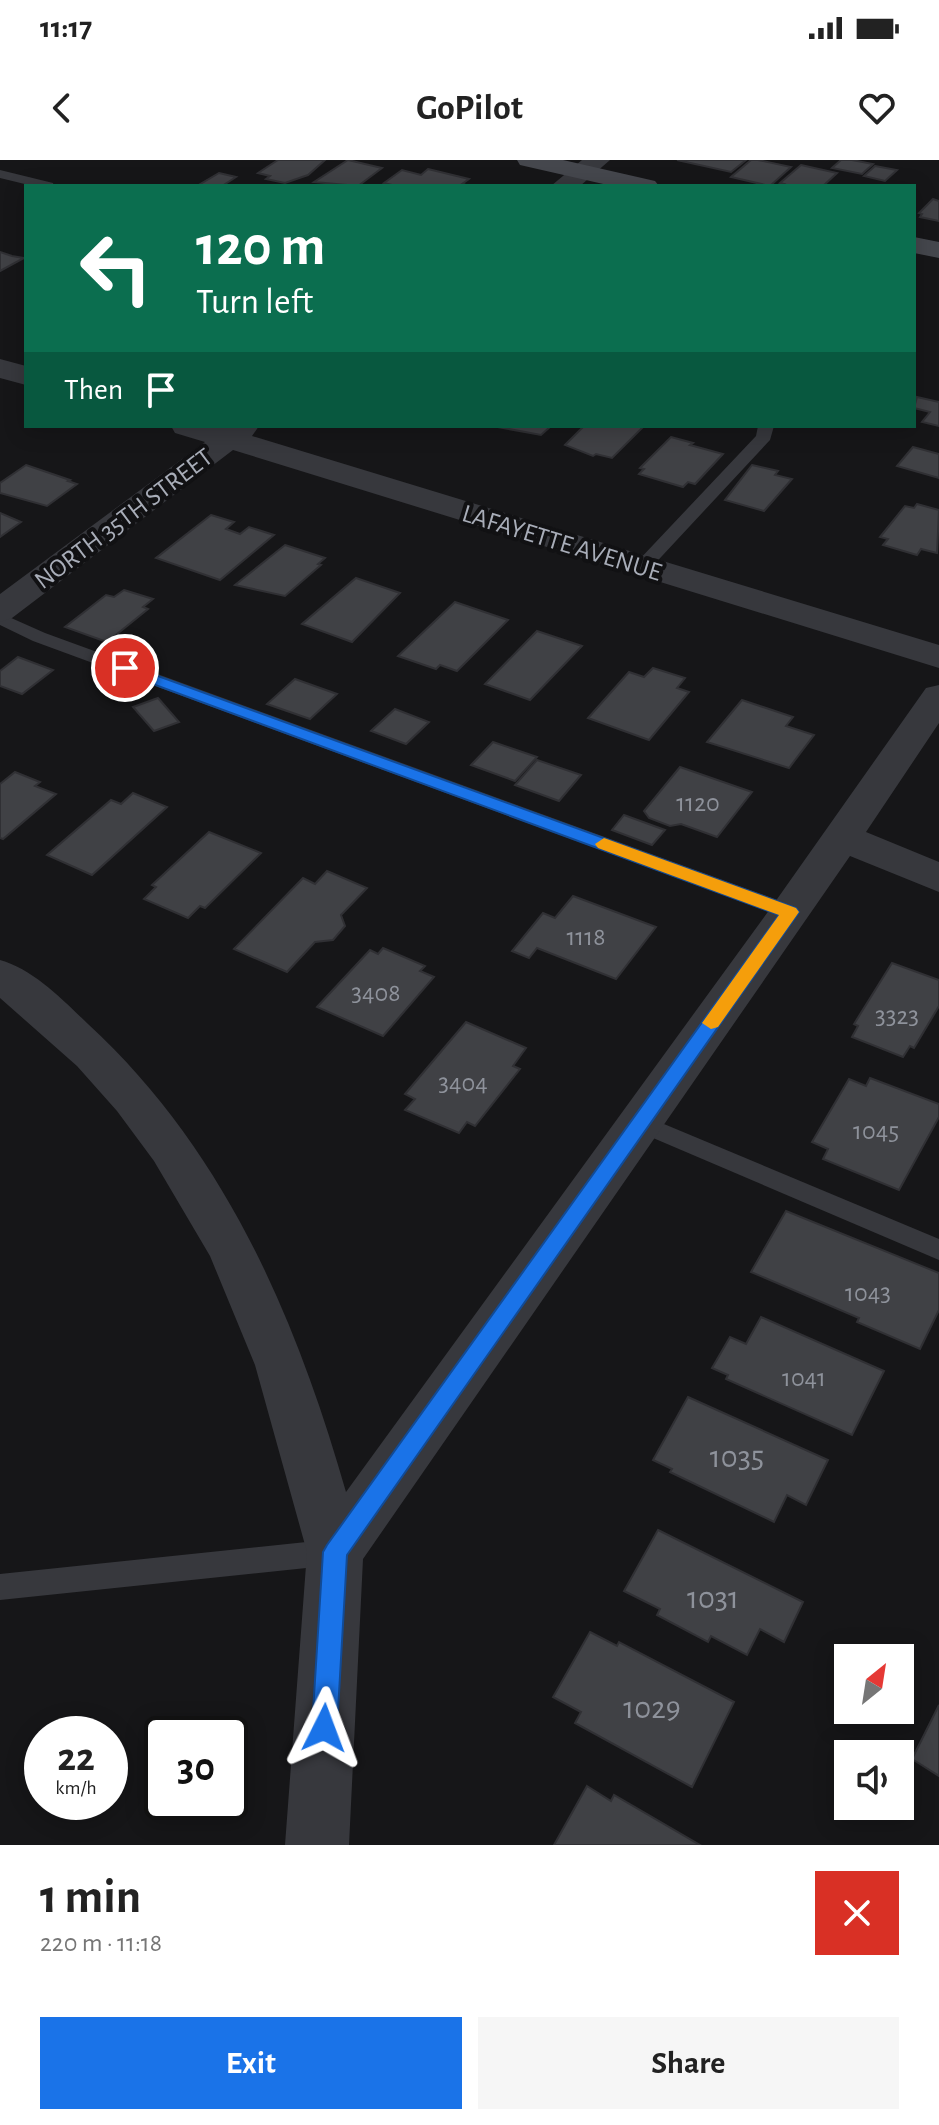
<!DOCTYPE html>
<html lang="en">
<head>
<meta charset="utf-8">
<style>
  body { margin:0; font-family:"Alegreya Sans",sans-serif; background:#f6f6f6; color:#222; height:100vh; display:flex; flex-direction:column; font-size:30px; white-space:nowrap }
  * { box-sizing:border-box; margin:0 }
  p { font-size:26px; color:#767676 }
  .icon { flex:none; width:44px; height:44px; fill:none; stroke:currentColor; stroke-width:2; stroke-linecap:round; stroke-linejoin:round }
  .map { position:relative; height:1685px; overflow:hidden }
  .drawer { display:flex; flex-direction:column; background:#fff; flex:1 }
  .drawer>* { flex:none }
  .guide { position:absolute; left:24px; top:24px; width:892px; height:244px; border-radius:0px; box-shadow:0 4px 20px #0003; background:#0b6e4f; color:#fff; overflow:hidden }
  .needle { width:52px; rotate:30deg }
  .controls { position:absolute; left:834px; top:1484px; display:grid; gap:16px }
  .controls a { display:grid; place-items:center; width:80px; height:80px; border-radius:0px; background:#fff; box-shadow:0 4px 20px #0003; font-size:40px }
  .speed { position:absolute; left:24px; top:1556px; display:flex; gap:16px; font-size:40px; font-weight:700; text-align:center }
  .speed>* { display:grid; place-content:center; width:104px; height:104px; border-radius:50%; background:#fff; box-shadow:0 4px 20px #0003; line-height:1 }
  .speed small { font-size:20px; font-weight:400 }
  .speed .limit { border:4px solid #111; border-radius:12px; background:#fff; color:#111 }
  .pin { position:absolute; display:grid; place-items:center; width:68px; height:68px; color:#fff; margin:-34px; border:4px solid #fff; border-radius:50%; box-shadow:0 2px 8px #0007 }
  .me { position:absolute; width:88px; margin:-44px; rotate:3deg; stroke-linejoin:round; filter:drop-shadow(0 0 6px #0008) }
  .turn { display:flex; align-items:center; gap:28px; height:168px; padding:0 40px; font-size:36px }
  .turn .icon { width:104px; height:104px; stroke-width:2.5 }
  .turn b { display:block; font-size:56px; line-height:68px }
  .then { display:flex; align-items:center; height:76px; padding:0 40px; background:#0003; gap:16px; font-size:30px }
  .round { display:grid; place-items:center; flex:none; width:84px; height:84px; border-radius:0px; background:#f6f6f6 }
  .summary { display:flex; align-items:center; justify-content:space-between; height:136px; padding:0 40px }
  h1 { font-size:48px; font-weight:600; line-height:60px }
  .action { display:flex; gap:16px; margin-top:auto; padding:16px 40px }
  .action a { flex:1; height:92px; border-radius:0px; background:#1a73e8; color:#fff; font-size:32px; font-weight:600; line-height:92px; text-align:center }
  .action a+a { background:#f6f6f6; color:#222 }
  .status { display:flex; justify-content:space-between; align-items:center; height:56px; padding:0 40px; background:#fff; direction:ltr }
  .status svg { height:22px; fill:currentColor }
  header { display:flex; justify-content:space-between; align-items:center; height:104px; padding:0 40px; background:#fff; font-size:36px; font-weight:600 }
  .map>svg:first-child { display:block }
  .building { fill:#404145; stroke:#303034; stroke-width:2 }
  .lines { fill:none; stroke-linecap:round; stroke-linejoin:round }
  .service { fill:#37383d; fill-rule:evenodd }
  .minor { fill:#37383d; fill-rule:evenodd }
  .secondary { fill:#45474d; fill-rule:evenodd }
  .route { fill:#1a73e8; stroke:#114b97; stroke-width:2 }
  .slow { fill:#f59e0b }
  .labels { text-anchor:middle; stroke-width:8; stroke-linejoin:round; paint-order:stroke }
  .far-street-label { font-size:26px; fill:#a8adb8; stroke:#111113 }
  .number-label { font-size:26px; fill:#8e929b }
  .near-number-label { font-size:32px; fill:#8e929b }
</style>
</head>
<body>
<div class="status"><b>11:17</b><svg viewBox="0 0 49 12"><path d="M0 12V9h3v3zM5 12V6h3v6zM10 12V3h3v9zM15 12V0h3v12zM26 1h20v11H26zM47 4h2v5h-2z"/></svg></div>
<header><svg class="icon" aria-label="back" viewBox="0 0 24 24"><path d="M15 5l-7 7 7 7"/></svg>GoPilot<svg class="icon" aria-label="heart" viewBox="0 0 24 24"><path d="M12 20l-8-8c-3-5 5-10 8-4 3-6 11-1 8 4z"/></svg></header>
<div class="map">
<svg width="939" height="1685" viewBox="0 0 939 1685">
  <rect width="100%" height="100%" fill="#161618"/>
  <g class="building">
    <polygon points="278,0 325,0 308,15 285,23 266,19 270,16 258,13"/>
    <polygon points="348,0 382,8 358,26 314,22"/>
    <polygon points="677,0 746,0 731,12"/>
    <polygon points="751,0 758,0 791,7 770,26 731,17"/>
    <polygon points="841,0 852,0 873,4 862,14 832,8"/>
    <polygon points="801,5 837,13 823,26 781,26 784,24 780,23"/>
    <polygon points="875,6 897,10 885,21 864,16"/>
    <polygon points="428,9 469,19 462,24 471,26 396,26 384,23 402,10 421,15"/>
    <polygon points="219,13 236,17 222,26 197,26"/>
    <polygon points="933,39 939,41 939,61 920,57 922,54 919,53"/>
    <polygon points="0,92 12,96 24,98 0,111"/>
    <polygon points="917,237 939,242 939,266 922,262 930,252 914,248"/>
    <polygon points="551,266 541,275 498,267 499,266"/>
    <polygon points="584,266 642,266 643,267 612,298 596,294 593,296 565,285"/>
    <polygon points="671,277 693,283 690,285 723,294 695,324 688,322 683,327 639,314 644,309 640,308"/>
    <polygon points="913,287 939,294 939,318 897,306"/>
    <polygon points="26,305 70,320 68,321 77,324 47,346 0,333 0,323"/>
    <polygon points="752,305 778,311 775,315 792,319 764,351 725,340"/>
    <polygon points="917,344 939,350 937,393 921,389 917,395 883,385 888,379 880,377 905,346 914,348"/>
    <polygon points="0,353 21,362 0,377"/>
    <polygon points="211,355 234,362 226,369 240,374 249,367 274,375 220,420 156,398"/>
    <polygon points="285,385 325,398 318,404 321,405 285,436 235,425"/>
    <polygon points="356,418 400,433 352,482 302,464"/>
    <polygon points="124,430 153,439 143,447 148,449 107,482 65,467 106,435 114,437"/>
    <polygon points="455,442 508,460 457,511 440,505 436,509 398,496"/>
    <polygon points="537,471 582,486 530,540 485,524"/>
    <polygon points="18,497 53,510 22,534 0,526 0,511"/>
    <polygon points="653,508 685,518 677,528 689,532 649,580 588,558 629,512 644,517"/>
    <polygon points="295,519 337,534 310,559 267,544"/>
    <polygon points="158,538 179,562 154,571 133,547"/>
    <polygon points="742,540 793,557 786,566 814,575 789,608 707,582"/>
    <polygon points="395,549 429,562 406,584 371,571"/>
    <polygon points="493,582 537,597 515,621 471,605"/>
    <polygon points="537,600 581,615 559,641 515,625"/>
    <polygon points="680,607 752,632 717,677 681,664 670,666 649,658 644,651"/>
    <polygon points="15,612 40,622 35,626 56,634 3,679 0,678 0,624"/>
    <polygon points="133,633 167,647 92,715 47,695 111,640 121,644"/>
    <polygon points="624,655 665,670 652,685 612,670"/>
    <polygon points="209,672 261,693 205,748 200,746 188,758 144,739 156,727 152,725"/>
    <polygon points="327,711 367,728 341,755 345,766 333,780 315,782 287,812 234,789 303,718 315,724"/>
    <polygon points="573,736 656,767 616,819 537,788 529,798 512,791 543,753 555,758"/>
    <polygon points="383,788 425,806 420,811 434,817 383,876 317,847 370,790 378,794"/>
    <polygon points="892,803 939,820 939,846 914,888 910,886 903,897 852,877 858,866 854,864"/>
    <polygon points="466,862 526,888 513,906 520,909 475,966 467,962 459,973 405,950 415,939 405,934"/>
    <polygon points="870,918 939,944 939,957 899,1030 823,999 828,989 812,982 849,919 866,926"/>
    <polygon points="786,1051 939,1113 939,1150 920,1189 857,1162 859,1158 751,1112"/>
    <polygon points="761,1157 884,1211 852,1275 726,1219 728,1215 712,1208 730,1177 746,1184"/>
    <polygon points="688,1237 828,1300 806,1345 787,1335 774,1362 670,1312 672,1309 653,1300"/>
    <polygon points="658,1370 803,1442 784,1482 760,1469 747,1495 711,1476 708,1482 657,1455 660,1449 624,1431"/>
    <polygon points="590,1472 617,1486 619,1482 734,1542 692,1627 575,1563 581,1552 553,1537"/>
    <polygon points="939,1545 939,1616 912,1599"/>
    <polygon points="587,1626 611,1641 614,1635 700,1685 554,1685"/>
  </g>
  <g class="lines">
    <g class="service">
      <polygon points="0,10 53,23 54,26 33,26 0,18"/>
      <polygon points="758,266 774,266 770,280 649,410 637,410 634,406 637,402 756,276"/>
      <polygon points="0,453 45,473 797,747 800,752 797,757 783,757 33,481 0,465"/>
      <polygon points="640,954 939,1079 939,1100 632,969 628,963 632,957"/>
      <polygon points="335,1379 345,1383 349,1392 345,1401 335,1405 0,1440 0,1414"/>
    </g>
    <g class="minor">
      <polygon points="582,0 610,0 580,26 551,26"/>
      <polygon points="0,199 26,206 26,225 0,218"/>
      <polygon points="171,266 259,266 252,276 939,485 939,508 233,290 12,458 0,462 0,434 205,282 175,273"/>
      <path d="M939,525V563L866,672L939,702V732L850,696L363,1399L349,1685H285L307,1392L255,1205L210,1096L154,1001L117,951L77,906L0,838V800C33,809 63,840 88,864C224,989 296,1157 346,1332L775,742L926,528Z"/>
    </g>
    <g class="secondary">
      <polygon points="517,0 563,0 655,21 659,26 612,26 520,5"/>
      <polygon points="914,77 939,82 939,98 914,93"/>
    </g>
  </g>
  <polygon class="route" points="125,504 796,748 799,752 347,1395 337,1568 333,1577 324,1580 316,1577 312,1568 323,1392 327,1385 779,755 120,512 118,508"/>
  <polygon class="slow" points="604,678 796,748 799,752 718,867 711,869 702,863 779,755 598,688 595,684"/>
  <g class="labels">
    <g class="far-street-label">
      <text transform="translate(123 358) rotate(-37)" y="9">NORTH 35TH STREET</text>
      <text transform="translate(562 382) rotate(17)" y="9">LAFAYETTE AVENUE</text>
    </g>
    <g class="number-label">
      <text x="698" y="651">1120</text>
      <text x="586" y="785">1118</text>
      <text x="376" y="841">3408</text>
      <text x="897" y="864">3323</text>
      <text x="463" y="931">3404</text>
      <text x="876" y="979">1045</text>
      <text x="868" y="1141">1043</text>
      <text x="804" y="1226">1041</text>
    </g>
    <g class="near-number-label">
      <text x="737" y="1307">1035</text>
      <text x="713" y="1448">1031</text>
      <text x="652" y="1558">1029</text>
    </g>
  </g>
</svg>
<div class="controls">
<a><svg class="needle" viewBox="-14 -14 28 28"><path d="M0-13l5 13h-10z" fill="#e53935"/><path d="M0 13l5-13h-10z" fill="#767676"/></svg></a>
<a><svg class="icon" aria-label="sound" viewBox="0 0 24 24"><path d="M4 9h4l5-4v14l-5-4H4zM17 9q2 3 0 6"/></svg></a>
</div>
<div class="speed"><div>22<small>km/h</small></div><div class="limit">30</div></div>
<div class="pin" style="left:125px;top:508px;background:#d93025"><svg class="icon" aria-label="arrive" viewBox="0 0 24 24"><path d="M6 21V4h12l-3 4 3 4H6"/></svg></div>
<svg class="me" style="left:324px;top:1568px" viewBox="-20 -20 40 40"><path d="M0-17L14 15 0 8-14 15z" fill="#1a73e8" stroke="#fff" stroke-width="4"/></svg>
<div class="guide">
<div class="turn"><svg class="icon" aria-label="left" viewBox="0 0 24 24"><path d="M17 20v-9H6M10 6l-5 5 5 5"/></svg><div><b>120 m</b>Turn left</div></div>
<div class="then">Then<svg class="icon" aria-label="arrive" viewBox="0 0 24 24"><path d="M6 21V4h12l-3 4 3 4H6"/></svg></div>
</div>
</div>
<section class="drawer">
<div class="summary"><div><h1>1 min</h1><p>220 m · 11:18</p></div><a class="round" style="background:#d93025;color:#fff"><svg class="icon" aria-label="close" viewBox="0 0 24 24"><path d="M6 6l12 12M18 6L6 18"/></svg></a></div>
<div class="action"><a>Exit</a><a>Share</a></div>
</section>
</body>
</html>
